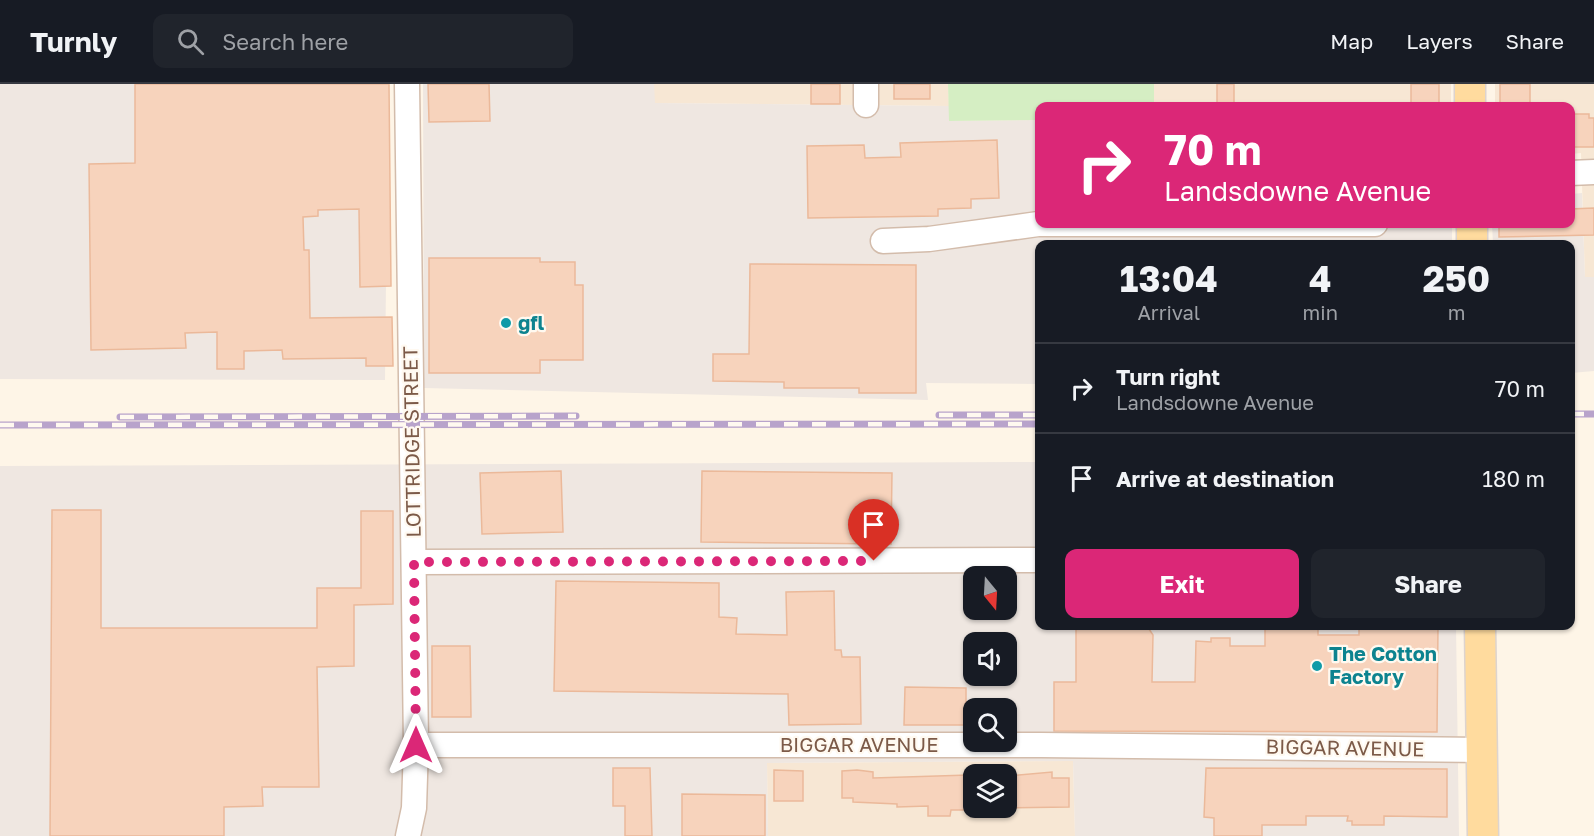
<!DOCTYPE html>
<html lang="en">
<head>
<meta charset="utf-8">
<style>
  body { margin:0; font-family:"Golos Text",sans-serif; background:#20242c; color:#f1f3f6; height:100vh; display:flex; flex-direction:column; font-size:22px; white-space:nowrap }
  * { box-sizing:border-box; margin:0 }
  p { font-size:20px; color:#9ea1a6 }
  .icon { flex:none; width:33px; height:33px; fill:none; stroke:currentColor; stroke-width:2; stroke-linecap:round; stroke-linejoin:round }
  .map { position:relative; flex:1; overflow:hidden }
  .details { position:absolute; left:1035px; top:156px; width:540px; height:390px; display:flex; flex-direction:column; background:#171b24; border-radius:12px; box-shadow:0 2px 4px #0004 }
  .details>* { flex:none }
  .hud { position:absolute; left:1035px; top:18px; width:540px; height:126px; border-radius:12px; box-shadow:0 2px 4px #0004; background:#db2777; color:#fff; overflow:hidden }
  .needle { width:39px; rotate:162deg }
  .controls { position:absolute; left:963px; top:482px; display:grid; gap:12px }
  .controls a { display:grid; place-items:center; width:54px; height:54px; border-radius:12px; background:#171b24; box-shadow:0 2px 4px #0004; font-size:30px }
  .pin { position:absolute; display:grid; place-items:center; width:51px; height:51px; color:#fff; margin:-62px -26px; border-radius:50% 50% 50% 0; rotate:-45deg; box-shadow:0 0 6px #0007 }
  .pin .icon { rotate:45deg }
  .me { position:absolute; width:66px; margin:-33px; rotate:0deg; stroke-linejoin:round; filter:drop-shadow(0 0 4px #0008) }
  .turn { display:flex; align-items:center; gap:21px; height:126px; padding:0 30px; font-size:27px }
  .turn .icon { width:78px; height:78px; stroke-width:2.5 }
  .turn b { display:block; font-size:42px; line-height:51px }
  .eta { display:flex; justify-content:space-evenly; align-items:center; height:102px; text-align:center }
  .eta b { font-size:36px; font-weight:700; line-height:42px }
  .cta { display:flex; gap:12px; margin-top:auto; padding:12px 30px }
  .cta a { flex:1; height:69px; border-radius:12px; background:#db2777; color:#fff; font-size:24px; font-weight:700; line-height:69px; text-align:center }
  .cta a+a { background:#20242c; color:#f1f3f6 }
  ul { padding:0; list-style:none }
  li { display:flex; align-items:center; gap:18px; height:90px; padding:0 30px; border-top:2px solid #363941 }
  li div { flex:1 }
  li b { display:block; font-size:22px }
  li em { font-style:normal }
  header { display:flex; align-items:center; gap:36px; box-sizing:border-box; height:84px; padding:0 30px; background:#171b24; border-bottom:2px solid #363941 }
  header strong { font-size:28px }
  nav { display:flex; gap:33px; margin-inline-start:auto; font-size:21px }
  .search { width:420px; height:54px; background:#20242c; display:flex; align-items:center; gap:15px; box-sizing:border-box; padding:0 21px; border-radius:12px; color:#9ea1a6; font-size:22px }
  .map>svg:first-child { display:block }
  .residential { fill:#f7e7d4; fill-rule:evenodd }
  .industrial { fill:#efe7e1; fill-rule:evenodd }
  .green { fill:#d5eec3 }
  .building { fill:#f7d3bc; stroke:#ebb99a; stroke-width:1.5 }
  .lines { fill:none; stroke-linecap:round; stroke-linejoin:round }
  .minor-casing { stroke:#d3bcab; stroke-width:27 }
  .major-casing { stroke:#ddd4cf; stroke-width:33 }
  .minor { stroke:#fff; stroke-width:24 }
  .major { stroke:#ffdb9e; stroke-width:30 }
  .rail-casing { stroke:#b8a3cb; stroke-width:7 }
  .rail { stroke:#fff9f0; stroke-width:4.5; stroke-dasharray:14; stroke-linecap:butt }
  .route { stroke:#db2777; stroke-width:10; stroke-dasharray:0 18 }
  .culture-dot { fill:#0f9aa8; stroke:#fff9f0; stroke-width:2 }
  .labels { text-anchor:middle; stroke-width:4.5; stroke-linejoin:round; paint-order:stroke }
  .culture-label { font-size:20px; font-weight:bold; fill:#0d838f; stroke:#fff9f0; text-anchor:start }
  .street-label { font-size:20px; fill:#7c5a48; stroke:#fff9f0 }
</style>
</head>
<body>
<header>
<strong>Turnly</strong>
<div class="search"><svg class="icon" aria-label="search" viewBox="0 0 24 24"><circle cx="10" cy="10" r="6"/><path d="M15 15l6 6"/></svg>Search here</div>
<nav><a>Map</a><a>Layers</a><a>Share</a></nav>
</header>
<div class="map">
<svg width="1594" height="752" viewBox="0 0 1594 752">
  <rect width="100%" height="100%" fill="#fef5e7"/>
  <g class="residential">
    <polygon points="654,0 948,0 949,22 654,19"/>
    <rect x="1154" y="0" width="297" height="22"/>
    <polygon points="1495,0 1594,0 1594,193 1585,194 1581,69 1571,70 1570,22 1495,22"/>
    <path d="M1073,677L1075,752H768L767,679ZM974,690H1006V723H974Z"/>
  </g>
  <g class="industrial">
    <polygon points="0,0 388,0 385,296 0,295"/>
    <polygon points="423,0 654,0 655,19 949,22 949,37 1039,36 1040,140 1452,140 1452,160 1040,160 1039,300 926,299 928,316 424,304"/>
    <polygon points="1582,109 1585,193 1594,193 1594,287 1571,289 1570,160 1493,160 1492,140 1570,140 1571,110"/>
    <path d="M1039,378L1040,542H1456L1459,752H1075L1073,677L767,679L768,752H0V382ZM974,492H1006V525H974ZM974,558H1006V591H974ZM974,624H1006V657H974Z"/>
  </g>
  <polygon class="green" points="948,0 1154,0 1154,22 1040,22 1039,36 949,37"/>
  <g class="building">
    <polygon points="135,0 389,0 391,202 360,203 359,125 318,126 318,132 303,133 304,166 309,166 310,234 392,233 393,282 366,282 366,274 283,275 282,266 244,267 244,285 217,285 217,248 185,249 186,264 91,266 89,80 135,79"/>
    <polygon points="428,0 489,0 490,37 429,38"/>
    <rect x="811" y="0" width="29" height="20"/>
    <rect x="894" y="0" width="36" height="15"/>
    <rect x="1217" y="0" width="17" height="22"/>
    <rect x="1411" y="0" width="28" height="22"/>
    <rect x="1500" y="0" width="30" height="22"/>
    <polygon points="1570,30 1589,30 1589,34 1594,34 1594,63 1570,63"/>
    <polygon points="997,56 999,114 971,115 971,124 938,125 938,132 808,134 807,62 864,61 865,74 901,73 900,59"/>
    <polygon points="1594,124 1594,151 1499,153 1499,140 1570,140 1570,125"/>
    <polygon points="429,174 540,174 540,178 575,178 575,201 583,201 583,276 540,276 540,289 429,289"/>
    <polygon points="750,180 916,181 916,309 859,309 859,304 784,304 784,298 713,297 713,270 749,270"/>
    <polygon points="561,387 563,448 482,450 480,389"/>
    <polygon points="702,387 892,389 891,460 701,458"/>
    <polygon points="52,426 101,426 101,544 317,544 317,504 361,504 361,427 393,427 393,520 354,521 354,582 317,583 319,703 262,703 263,722 224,723 224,752 50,752"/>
    <polygon points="556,497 719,499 719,533 737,534 736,550 787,551 786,508 834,507 835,566 841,566 842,573 860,573 861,640 789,641 788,610 554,607"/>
    <polygon points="1265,542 1318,542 1318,551 1359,551 1359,542 1438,542 1437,648 1054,647 1054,598 1076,598 1076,545 1149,545 1153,551 1152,598 1195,598 1196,557 1211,558 1211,554 1230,554 1230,562 1265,562"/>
    <polygon points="432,562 470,562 471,633 432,633"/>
    <polygon points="905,603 966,604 966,641 904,641"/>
    <polygon points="613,684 650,684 652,752 625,752 625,722 613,722"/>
    <polygon points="1206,684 1447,685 1447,733 1384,732 1384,741 1352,741 1352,737 1347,737 1348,732 1306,732 1306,741 1262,741 1262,752 1214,752 1214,734 1204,733"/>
    <polygon points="774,686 803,687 803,717 774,717"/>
    <polygon points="857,686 873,688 873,694 969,691 974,693 974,716 967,717 967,726 951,726 950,732 928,732 928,722 897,723 897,720 853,718 853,714 842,714 842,687"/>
    <polygon points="1052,688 1052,694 1069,694 1069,723 1006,724 1006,692"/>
    <polygon points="682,710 765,711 765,752 682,752"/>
  </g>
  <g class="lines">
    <defs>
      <g id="minor">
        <polyline points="407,0 416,661 414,724 408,752"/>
        <polyline points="866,0 866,21"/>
        <polyline points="1570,89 1594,88"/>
        <polyline points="883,157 929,155 1038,140 1375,140"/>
        <polyline points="414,478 1040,476"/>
        <polyline points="416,661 1041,661 1482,666"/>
      </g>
      <g id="major">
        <polyline points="1470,0 1470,22"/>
        <polyline points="1472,140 1472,160"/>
        <polyline points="1480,542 1483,752"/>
      </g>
    </defs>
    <use href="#minor" class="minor-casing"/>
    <use href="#major" class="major-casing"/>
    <use href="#minor" class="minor"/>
    <use href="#major" class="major"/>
    <defs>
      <g id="rail">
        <polyline points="1570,330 1594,330"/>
        <polyline points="939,331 1040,331"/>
        <polyline points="120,333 576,332"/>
        <polyline points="0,341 1040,340"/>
      </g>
    </defs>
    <use href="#rail" class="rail-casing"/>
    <use href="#rail" class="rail"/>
  </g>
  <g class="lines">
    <polyline class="route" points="416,661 414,478 874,477"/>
  </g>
  <g class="culture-dot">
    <circle cx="506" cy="239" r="6"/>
    <circle cx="1317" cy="582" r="6"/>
  </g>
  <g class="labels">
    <g class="culture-label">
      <text x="518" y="246">gfl</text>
      <text x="1329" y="577">The Cotton<tspan x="1329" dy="23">Factory</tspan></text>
    </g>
    <g class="street-label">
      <text transform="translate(412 358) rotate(-91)" y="7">LOTTRIDGE STREET</text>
      <text x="859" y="668">BIGGAR AVENUE</text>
      <text transform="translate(1345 664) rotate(1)" y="7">BIGGAR AVENUE</text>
    </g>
  </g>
</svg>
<div class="controls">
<a><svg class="needle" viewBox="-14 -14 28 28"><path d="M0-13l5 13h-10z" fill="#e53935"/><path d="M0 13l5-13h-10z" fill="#9ea1a6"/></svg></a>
<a><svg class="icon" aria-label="sound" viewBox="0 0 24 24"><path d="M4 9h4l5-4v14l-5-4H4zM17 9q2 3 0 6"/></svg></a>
<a><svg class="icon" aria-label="search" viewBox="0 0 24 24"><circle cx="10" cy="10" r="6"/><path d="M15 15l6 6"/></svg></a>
<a><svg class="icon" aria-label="layers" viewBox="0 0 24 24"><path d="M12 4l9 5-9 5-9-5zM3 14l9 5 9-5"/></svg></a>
</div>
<div class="pin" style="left:874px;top:477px;background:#d93025"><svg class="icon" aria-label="arrive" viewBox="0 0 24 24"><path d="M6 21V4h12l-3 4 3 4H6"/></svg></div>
<svg class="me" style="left:416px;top:661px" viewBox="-20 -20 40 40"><path d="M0-17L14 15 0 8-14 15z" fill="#db2777" stroke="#fff" stroke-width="4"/></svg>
<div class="hud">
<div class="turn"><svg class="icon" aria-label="right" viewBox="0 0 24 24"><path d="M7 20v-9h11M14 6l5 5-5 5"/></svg><div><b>70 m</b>Landsdowne Avenue</div></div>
</div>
<section class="details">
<div class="eta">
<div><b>13:04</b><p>Arrival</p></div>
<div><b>4</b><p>min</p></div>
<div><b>250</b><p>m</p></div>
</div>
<ul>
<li><svg class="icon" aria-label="right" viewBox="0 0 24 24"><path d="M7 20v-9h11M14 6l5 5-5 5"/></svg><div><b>Turn right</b><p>Landsdowne Avenue</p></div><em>70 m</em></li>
<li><svg class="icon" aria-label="arrive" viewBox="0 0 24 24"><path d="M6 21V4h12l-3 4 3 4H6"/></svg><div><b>Arrive at destination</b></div><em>180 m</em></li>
</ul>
<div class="cta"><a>Exit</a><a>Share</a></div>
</section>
</div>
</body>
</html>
